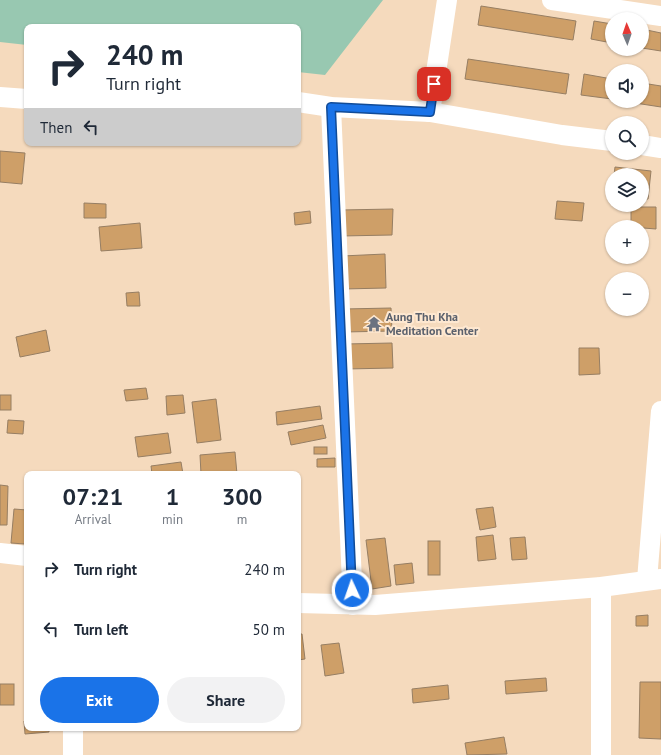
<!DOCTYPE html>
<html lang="en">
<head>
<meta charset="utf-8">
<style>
  body { margin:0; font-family:"PT Sans",sans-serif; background:#f2f2f3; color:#1f2937; height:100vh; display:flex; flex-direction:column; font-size:15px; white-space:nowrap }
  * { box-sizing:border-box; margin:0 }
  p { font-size:13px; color:#747a83 }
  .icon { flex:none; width:22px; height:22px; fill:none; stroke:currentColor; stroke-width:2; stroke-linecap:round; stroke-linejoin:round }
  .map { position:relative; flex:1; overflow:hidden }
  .details { position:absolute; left:24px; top:471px; width:277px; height:260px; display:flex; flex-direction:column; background:#fff; border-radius:8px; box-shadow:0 1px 3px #0004 }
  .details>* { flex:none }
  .top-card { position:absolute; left:24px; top:24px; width:277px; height:122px; border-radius:8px; box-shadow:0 1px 3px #0004; background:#fff; color:#1f2937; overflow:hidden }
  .needle { width:26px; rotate:358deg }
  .controls { position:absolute; left:605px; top:12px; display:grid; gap:8px }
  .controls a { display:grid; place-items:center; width:44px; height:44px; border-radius:50%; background:#fff; box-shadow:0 1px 3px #0004; font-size:20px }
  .pin { position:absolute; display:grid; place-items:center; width:34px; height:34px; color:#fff; margin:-17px; border-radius:8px; box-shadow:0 2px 6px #0006 }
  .me { position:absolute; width:44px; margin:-22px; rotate:357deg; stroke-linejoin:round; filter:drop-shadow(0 0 3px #0008) }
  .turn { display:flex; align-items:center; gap:14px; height:84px; padding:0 16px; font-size:18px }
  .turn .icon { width:52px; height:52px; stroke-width:2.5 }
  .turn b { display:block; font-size:28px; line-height:34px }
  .then { display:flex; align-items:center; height:38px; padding:0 16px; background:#0003; gap:8px; font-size:15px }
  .eta { display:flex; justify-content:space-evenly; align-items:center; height:68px; text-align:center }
  .eta b { font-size:24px; font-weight:800; line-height:28px }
  .primary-button { display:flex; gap:8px; margin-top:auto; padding:8px 16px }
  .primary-button a { flex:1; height:46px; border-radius:24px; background:#1a73e8; color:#fff; font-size:16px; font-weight:800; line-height:46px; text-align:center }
  .primary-button a+a { background:#f2f2f3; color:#1f2937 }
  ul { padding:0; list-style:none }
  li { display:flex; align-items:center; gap:12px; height:60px; padding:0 16px }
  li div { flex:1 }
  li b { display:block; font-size:15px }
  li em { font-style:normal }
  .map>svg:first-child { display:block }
  .green { fill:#98c8b1 }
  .building { fill:#ce9f68; stroke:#967e63 }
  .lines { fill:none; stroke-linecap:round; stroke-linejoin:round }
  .minor { stroke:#fff; stroke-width:20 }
  .route-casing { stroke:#114b97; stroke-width:10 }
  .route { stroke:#1a73e8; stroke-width:7 }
  .labels { text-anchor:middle; stroke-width:4; stroke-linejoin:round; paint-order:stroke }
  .worship-label { font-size:12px; font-weight:bold; fill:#5b616d; stroke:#fee8d1; text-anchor:start }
</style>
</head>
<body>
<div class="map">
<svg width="661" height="755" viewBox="0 0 661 755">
  <rect width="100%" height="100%" fill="#f5dabd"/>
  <polygon class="green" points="0,0 383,0 325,75 298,72 298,27 27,27 27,45 0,42"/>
  <g class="building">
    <polygon points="481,6 576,21 573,40 478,25"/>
    <polygon points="594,21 612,24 612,43 591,39"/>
    <polygon points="642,29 661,33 661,51 642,48"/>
    <polygon points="468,59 569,74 566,94 465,79"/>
    <polygon points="584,74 612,79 612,99 581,95"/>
    <polygon points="642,83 661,86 661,107 622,101 642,101"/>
    <polygon points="0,151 25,153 22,184 0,182"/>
    <polygon points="615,167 651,171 648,199 642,199 642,175 614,175"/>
    <polygon points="557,201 584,203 582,221 555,219"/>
    <polygon points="84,203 106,204 106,218 84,218"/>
    <polygon points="631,207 656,207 656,229 631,227"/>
    <polygon points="393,209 392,235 341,236 341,210"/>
    <polygon points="310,211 311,223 295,225 294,213"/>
    <polygon points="140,223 142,248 101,251 99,227"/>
    <polygon points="385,254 386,288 343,289 342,256"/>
    <polygon points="139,292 140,306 127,306 126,293"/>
    <polygon points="391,308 392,331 344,332 344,309"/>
    <polygon points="46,330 50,351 20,357 16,337"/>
    <polygon points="392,343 393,368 346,369 345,344"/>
    <polygon points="579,348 599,348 600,374 579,375"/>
    <polygon points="146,388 148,399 126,401 124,390"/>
    <rect x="0" y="395" width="11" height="15"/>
    <polygon points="183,395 185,413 167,415 166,396"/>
    <polygon points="216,399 221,440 197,443 192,402"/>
    <polygon points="320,406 322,419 277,425 276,412"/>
    <polygon points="8,420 24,421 23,434 7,433"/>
    <polygon points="323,425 326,438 291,445 288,432"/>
    <polygon points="168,433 171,453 138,457 135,437"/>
    <rect x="314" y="447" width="13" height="7"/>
    <polygon points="235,452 237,474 201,474 200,455"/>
    <polygon points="335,458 335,467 317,467 317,459"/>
    <polygon points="181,462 183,474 152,474 151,466"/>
    <polygon points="0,485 8,486 7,525 0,525"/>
    <polygon points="493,507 496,527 480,530 476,509"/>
    <polygon points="14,509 27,510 25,544 11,543"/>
    <polygon points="493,535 496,559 478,561 476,537"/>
    <polygon points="525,537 527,559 512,560 510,538"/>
    <polygon points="385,538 391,586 372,589 366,540"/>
    <rect x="428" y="541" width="12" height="34"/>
    <polygon points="412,563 414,583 396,585 394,565"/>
    <polygon points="648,615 648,626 636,626 636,616"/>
    <polygon points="298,634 302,634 305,659 298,660"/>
    <polygon points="339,643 344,673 325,676 321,645"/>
    <polygon points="546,678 547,691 506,694 505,681"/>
    <polygon points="640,682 661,682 661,739 639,738"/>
    <rect x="0" y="684" width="14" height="21"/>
    <polygon points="448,685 449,699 413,703 412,689"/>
    <polygon points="27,720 27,728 49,728 49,732 25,734 24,721"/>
    <polygon points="504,737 507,754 467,755 465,743"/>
  </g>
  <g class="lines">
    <g class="minor">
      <polyline points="552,0 661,16"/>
      <polyline points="0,97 27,99"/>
      <polyline points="298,102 331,107 430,112 562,135 612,141"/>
      <polyline points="331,107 353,605"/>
      <polyline points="430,112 447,0"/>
      <polyline points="642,145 661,148"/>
      <polyline points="0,553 27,556"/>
      <polyline points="647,580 661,411"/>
      <polyline points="601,587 601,755"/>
      <polyline points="298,603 375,605 601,587 661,579"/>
      <polyline points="73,728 73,755"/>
    </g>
  </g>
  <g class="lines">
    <defs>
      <polyline id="route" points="352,590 331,107 430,112 434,84"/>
    </defs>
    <use href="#route" class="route-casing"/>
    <use href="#route" class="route"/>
  </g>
  <defs>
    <symbol id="temple-bare" viewBox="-9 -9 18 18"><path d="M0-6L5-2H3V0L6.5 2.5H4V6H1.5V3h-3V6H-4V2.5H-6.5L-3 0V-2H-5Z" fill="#6b7280" stroke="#fee8d1" stroke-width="2.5" paint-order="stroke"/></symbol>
  </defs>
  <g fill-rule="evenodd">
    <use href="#temple-bare" x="363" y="313" width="22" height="22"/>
  </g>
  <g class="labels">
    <g class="worship-label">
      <text x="386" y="321">Aung Thu Kha<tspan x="386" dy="14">Meditation Center</tspan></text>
    </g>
  </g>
</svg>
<div class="controls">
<a><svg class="needle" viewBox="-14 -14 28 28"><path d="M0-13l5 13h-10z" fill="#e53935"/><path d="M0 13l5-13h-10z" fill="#747a83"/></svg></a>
<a><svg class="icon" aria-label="sound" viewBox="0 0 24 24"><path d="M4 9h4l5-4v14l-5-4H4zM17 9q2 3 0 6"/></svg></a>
<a><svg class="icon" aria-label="search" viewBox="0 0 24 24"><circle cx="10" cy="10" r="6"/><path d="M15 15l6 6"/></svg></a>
<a><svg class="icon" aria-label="layers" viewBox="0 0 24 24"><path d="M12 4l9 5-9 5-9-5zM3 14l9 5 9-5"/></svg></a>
<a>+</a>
<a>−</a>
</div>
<div class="pin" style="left:434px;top:84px;background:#d93025"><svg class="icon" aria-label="arrive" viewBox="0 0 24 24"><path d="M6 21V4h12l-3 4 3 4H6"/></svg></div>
<svg class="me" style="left:352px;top:590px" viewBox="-20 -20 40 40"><circle r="17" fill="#1a73e8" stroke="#fff" stroke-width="3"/><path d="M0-11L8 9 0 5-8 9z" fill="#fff"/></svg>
<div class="top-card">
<div class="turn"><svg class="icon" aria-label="right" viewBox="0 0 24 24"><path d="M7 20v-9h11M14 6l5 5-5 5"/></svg><div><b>240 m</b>Turn right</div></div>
<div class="then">Then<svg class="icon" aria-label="left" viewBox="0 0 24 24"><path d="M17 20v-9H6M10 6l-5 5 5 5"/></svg></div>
</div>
<section class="details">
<div class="eta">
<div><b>07:21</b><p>Arrival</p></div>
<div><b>1</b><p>min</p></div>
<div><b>300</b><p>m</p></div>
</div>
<ul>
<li><svg class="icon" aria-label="right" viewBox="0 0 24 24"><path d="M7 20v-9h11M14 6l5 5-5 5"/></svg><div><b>Turn right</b></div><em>240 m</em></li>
<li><svg class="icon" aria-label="left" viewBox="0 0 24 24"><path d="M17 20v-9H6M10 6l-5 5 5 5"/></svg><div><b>Turn left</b></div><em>50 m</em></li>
</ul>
<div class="primary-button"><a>Exit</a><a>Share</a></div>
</section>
</div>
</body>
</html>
